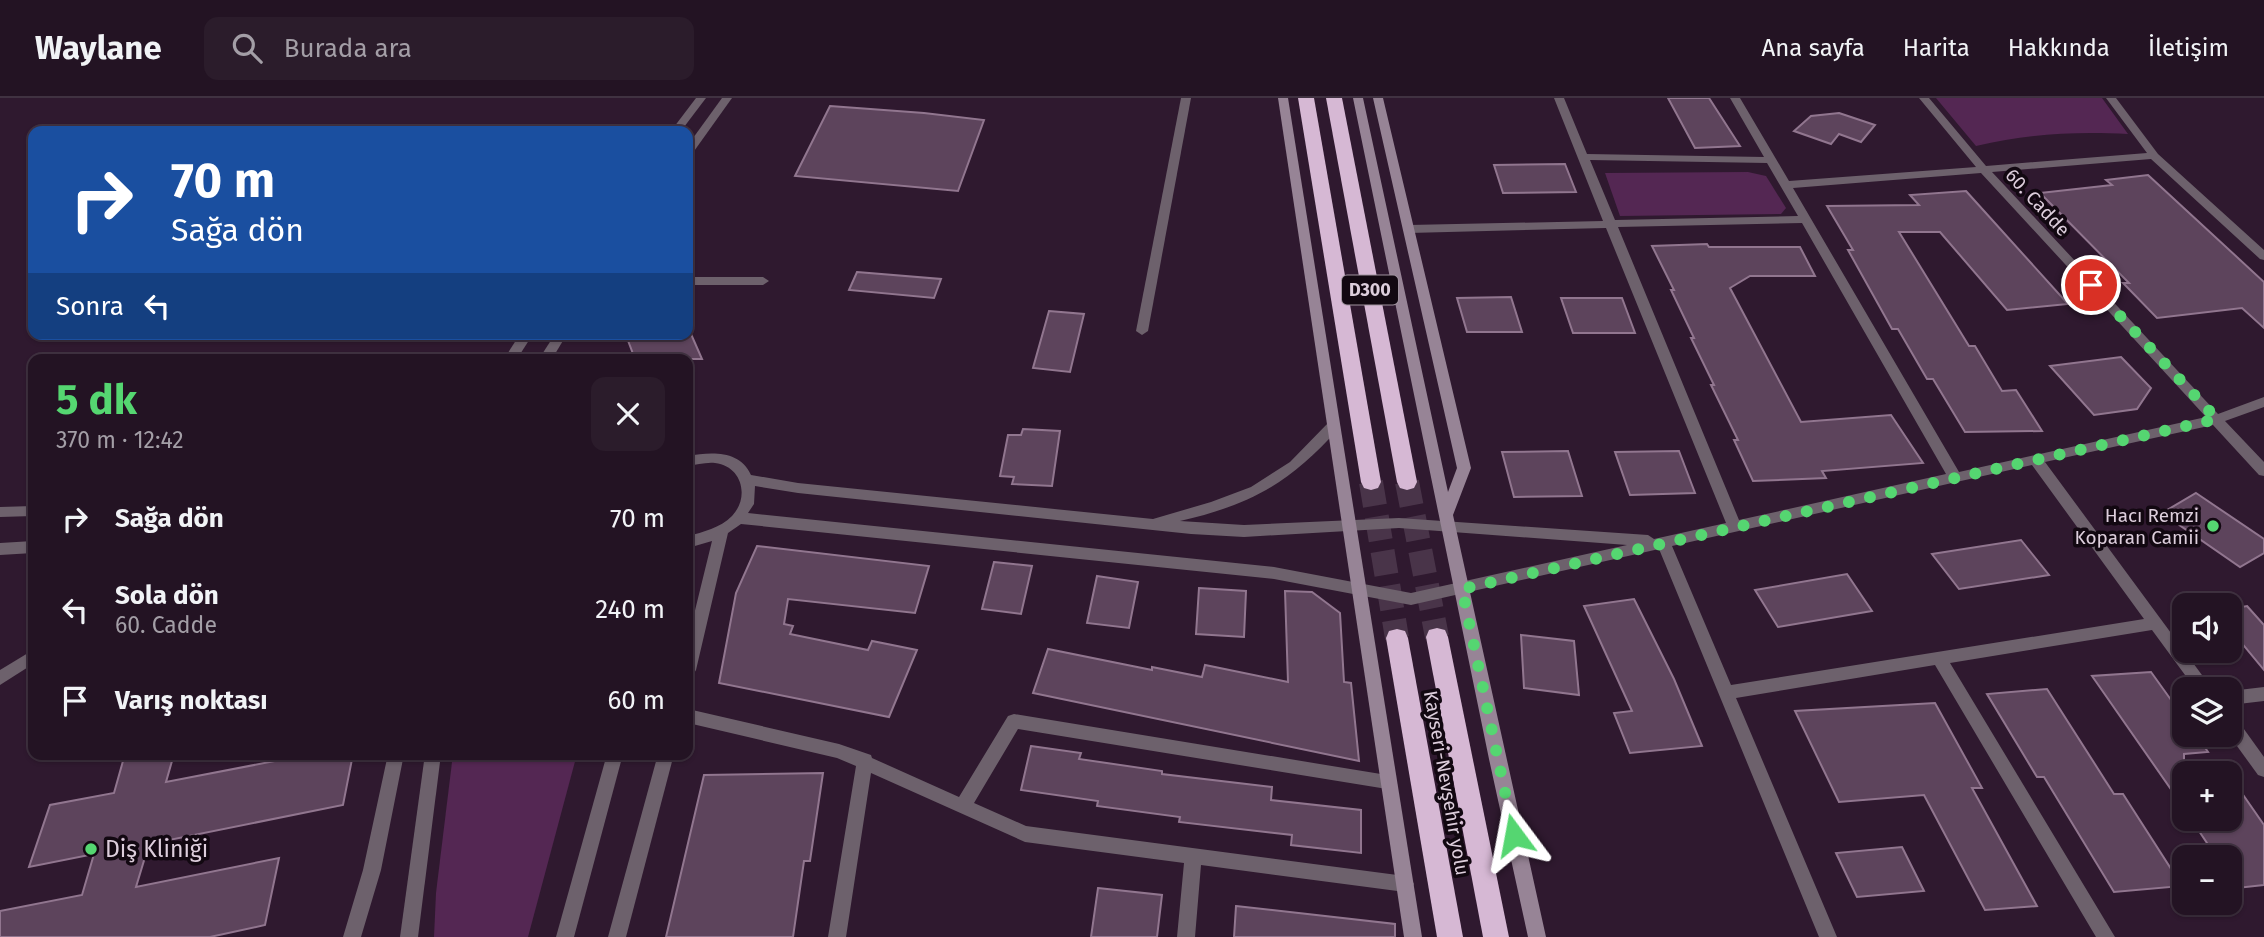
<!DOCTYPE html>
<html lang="tr">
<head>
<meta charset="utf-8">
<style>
  body { margin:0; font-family:"Fira Sans",sans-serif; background:#2b1c2b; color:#f1f3f6; height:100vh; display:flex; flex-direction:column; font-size:26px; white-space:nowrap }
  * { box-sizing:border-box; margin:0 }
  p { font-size:23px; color:#a39ea6 }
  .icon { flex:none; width:38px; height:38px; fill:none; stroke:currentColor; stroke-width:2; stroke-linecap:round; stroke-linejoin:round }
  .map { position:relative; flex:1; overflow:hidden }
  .drawer { position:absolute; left:28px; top:256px; width:665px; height:406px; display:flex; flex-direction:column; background:#231323; border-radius:14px; box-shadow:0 2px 5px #0004,0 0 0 2px #403241 }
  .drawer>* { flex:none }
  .banner { position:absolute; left:28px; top:28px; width:665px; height:214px; border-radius:14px; box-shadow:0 2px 5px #0004,0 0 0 2px #403241; background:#1a4fa0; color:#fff; overflow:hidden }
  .fabs { position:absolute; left:2172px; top:495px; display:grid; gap:14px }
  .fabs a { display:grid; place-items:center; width:70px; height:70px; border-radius:14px; background:#231323; box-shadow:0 2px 5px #0004,0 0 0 2px #403241; font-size:35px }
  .pin { position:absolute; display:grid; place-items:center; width:60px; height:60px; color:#fff; margin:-30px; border:4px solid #fff; border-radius:50%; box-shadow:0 2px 7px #0007 }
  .me { position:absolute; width:77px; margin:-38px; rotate:347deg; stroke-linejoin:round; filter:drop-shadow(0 0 5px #0008) }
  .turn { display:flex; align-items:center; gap:24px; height:147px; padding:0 28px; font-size:32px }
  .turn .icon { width:91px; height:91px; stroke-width:2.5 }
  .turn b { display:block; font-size:49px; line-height:60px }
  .then { display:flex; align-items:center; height:66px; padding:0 28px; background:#0003; gap:14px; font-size:26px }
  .round { display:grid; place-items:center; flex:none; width:74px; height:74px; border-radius:14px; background:#2b1c2b }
  .headline { display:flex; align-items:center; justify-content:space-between; height:119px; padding:0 28px }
  h1 { font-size:42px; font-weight:700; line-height:52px; color:#55d671 }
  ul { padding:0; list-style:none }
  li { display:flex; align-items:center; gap:21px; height:91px; padding:0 28px }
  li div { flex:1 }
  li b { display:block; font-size:26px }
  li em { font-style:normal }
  header { display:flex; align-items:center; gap:42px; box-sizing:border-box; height:98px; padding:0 35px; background:#231323; border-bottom:2px solid #403241 }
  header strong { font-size:33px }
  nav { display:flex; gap:38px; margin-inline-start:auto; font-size:24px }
  .search { width:490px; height:63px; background:#2b1c2b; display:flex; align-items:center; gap:18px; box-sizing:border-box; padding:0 24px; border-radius:14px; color:#a39ea6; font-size:26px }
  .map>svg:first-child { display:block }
  .green { fill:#542753 }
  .building { fill:#5d445c; stroke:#91768f; stroke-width:2 }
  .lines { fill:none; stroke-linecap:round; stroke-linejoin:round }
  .highway-tunnel { stroke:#493449; stroke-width:24; stroke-dasharray:24 11; stroke-linecap:butt }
  .lane { fill:#6d616c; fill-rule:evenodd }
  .street { fill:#6d616c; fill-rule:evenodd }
  .secondary { fill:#978496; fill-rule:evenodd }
  .highway { fill:#d6b8d4; fill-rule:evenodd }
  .route { stroke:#55d671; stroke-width:12; stroke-dasharray:0 21.6 }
  .poi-dot { fill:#55d671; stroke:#120811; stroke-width:2.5 }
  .labels { text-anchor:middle; stroke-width:7; stroke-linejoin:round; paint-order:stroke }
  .shield { fill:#120811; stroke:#a0939f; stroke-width:2 }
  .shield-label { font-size:18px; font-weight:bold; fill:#ddcedc }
  .street-label { font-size:19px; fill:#ddcedc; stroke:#120811 }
  .poi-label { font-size:19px; fill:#ddcedc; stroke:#120811; text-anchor:end }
  .near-poi-label { font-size:23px; fill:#ddcedc; stroke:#120811; text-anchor:start }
</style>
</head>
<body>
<header>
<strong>Waylane</strong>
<div class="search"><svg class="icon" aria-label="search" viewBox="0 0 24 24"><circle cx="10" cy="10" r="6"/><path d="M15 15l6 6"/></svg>Burada ara</div>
<nav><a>Ana sayfa</a><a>Harita</a><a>Hakkında</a><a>İletişim</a></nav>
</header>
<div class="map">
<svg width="2264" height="839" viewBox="0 0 2264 839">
  <rect width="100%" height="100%" fill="#2f192f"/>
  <g class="green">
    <path d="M1936,0H2102L2128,36C2074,33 2029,36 1976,48Z"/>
    <polygon points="1748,74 1766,78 1786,110 1781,116 1620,118 1605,75"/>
    <polygon points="453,656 577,656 528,839 434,839 436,795"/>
  </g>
  <g class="building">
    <polygon points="1668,0 1709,0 1740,48 1695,50"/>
    <polygon points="830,8 924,15 984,22 958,93 795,78"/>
    <polygon points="1839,15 1875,27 1861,44 1839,36 1831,46 1794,33 1811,18"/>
    <polygon points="1565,66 1576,94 1503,95 1494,67"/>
    <polygon points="2148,77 2264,184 2264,230 2242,210 2157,220 2123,185 2129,185 2040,95 2112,87 2106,82"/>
    <polygon points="1966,93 2068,206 2007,212 1940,134 1899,134 1969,248 1975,248 2002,293 2016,292 2042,333 1965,334 1933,281 1927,281 1898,231 1892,231 1848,152 1853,152 1827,108 1919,107 1910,97"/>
    <polygon points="1707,146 1709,149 1800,149 1815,178 1750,178 1730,190 1801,324 1891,317 1923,365 1822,373 1826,380 1753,383 1734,342 1738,342 1711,287 1714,287 1691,240 1694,240 1671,192 1674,192 1652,148"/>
    <polygon points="857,174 941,181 934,200 849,192"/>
    <polygon points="1511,199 1522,234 1467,234 1457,200"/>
    <polygon points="1561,200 1622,200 1635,235 1573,235"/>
    <polygon points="1049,213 1084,216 1070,274 1033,270"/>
    <polygon points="640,236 691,236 702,261 635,261 627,240"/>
    <polygon points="2121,259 2151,290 2137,311 2094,317 2050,268"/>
    <polygon points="1023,331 1060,333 1052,388 1012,386 1014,379 1000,378 1008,337 1021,337"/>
    <polygon points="1568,353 1582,398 1514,399 1502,354"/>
    <polygon points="1679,353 1695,395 1630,397 1615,354"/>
    <polygon points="2196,395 2264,441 2264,455 2240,469 2162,415"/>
    <polygon points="2021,442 2049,477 1959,491 1932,456"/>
    <polygon points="757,448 929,468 915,515 788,501 784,526 793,528 790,536 868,552 872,543 917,552 889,619 719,585 736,495"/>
    <polygon points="994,464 1032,468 1021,516 982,511"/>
    <polygon points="1847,476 1872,513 1778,529 1755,492"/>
    <polygon points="1097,478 1138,484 1129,530 1087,525"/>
    <polygon points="1199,490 1246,493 1244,539 1196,536"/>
    <polygon points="1285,493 1312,494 1340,515 1344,584 1351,585 1359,663 1033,595 1048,551 1152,572 1152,569 1202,579 1205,567 1288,584"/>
    <polygon points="1634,501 1674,581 1702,648 1630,655 1614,615 1632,613 1584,508"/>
    <polygon points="2247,508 2264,527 2264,572 2230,531 2230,511"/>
    <polygon points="1521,537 1574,543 1579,597 1524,590"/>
    <polygon points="2151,574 2184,620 2184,637 2196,637 2208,654 2184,656 2184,710 2092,578"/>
    <polygon points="2047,591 2114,696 2123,696 2182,788 2114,794 2044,679 2037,679 1987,596"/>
    <polygon points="1935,605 1982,690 1972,690 2037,808 1985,812 1924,697 1839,704 1795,613"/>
    <polygon points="1031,648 1081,655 1079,661 1162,673 1162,676 1272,689 1271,702 1361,712 1361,755 1291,747 1292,737 1179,724 1180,719 1097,708 1098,703 1021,692"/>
    <polygon points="158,656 174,656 166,684 311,656 353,656 343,707 149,746 136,789 279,760 265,827 210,839 0,839 0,813 82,797 94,756 29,769 50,707 114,695 123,663"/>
    <polygon points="823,675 810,763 804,763 793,839 666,839 704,677"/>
    <polygon points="2230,678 2264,727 2264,787 2237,790 2230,779 2230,760 2217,760 2191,721 2230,721"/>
    <polygon points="1902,749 1924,793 1857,799 1836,755"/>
    <polygon points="1098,790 1162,797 1157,839 1091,839"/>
    <polygon points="1236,808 1395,826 1395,839 1234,839"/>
  </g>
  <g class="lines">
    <g class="highway-tunnel">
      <polyline points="1371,384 1397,540"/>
      <polyline points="1407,384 1437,539"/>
    </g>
    <g class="lane">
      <polygon points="1181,0 1191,0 1148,233 1142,237 1136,233"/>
      <polygon points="688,179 763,179 769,183 763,187 688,187"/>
      <polygon points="33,408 33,418 0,419 0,409"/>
      <polygon points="33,443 33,455 0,457 0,445"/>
      <polygon points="33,552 33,566 0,587 0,572"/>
      <polygon points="388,656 404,656 381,772 361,839 343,839 363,772"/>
      <polygon points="425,656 441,656 418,839 400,839"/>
    </g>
    <g class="street">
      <polygon points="696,0 706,0 681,33 671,33"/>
      <polygon points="722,0 732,0 692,56 688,57 688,47"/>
      <path d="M1554,0H1564L1587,56L1764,59L1730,0H1740L1789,83L1976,69L1919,0H1929L1986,68L2147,55L2106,0H2116L2158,56L2264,152V162L2260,161L2151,61L1992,74L2218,316L2264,299V309L2225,323L2264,364V378L2259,377L2213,327L2045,364L2213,592H2196L2152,532L1950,565L2115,839H2096L1935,567L1736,600L1837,839H1819L1659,451L1411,507L1274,481L741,426L728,435L696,572L693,577L688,578V541L712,443L688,450V438C703,434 720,430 732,418C750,399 742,368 715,365C706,364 696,367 688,368V358C711,354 740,352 751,377L798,385L1153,421L1211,404L1251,389L1290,364L1328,325L1333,323L1340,328L1338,331C1290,385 1250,407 1180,423L1244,427L1399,420L1648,437L1654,441L1726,425L1606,130L1409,135L1403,131L1409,127L1603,123ZM1590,62L1767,65L1798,118L1615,122ZM1981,75L2206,319L1959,374L1793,90ZM1802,125L1946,376L1739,422L1618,129ZM2032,367L2144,521L1731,587L1672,448ZM755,388L798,395L1191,436L1244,439L1399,430L1627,447L1411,495L1274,469L748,415L754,406Z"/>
      <polygon points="520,236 533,236 517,261 504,261"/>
      <polygon points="555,236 567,236 552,261 539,261"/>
      <polygon points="2264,589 2264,603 2230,607 2230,593"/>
      <polygon points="688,611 839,646 871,657 872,660 959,699 1008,618 1014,616 1387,677 1393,679 1395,684 1393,689 1387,691 1018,631 974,705 1026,728 1405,778 1411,780 1414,786 1411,792 1405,794 1201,767 1195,839 1177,839 1184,765 1025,744 871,675 846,839 828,839 856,668 837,660 688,625"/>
      <polygon points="2230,618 2236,620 2264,659 2264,679 2258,677 2229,637"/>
      <polygon points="607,656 623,656 574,839 556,839"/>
      <polygon points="658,656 674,656 626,839 608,839"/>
    </g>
    <g class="secondary">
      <polygon points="1278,0 1288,0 1422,839 1404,839"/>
      <polygon points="1353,0 1363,0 1448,394 1457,370 1373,0 1383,0 1471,370 1453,417 1546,839 1528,839 1489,661"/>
    </g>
    <g class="highway">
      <polygon points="1298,0 1314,0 1381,384 1378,390 1371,392 1364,390 1361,384"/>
      <polygon points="1326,0 1342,0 1417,384 1414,390 1407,392 1400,390 1397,384"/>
      <polygon points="1437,530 1445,532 1448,539 1509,839 1483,839 1426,539 1429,532"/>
      <polygon points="1397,531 1405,533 1408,540 1463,839 1437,839 1386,540 1389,533"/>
    </g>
  </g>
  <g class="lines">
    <polyline class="route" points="1514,737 1462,491 2217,321 2091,187"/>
  </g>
  <g class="poi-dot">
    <circle cx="2213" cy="428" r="7"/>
    <circle cx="91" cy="751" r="7"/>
  </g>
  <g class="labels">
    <rect class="shield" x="1342" y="177.5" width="56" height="29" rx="5"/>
    <g class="shield-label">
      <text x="1370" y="198">D300</text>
    </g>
    <g class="street-label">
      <text transform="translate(2038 104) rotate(47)" y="7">60. Cadde</text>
      <text transform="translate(1447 685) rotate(80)" y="7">Kayseri-Nevşehir yolu</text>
    </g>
    <g class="poi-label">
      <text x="2199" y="424">Hacı Remzi<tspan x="2199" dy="22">Koparan Camii</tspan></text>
    </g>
    <g class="near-poi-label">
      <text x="105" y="759">Diş Kliniği</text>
    </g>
  </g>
</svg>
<div class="fabs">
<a><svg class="icon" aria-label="sound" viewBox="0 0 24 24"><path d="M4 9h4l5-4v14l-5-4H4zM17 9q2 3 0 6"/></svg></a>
<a><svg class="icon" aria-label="layers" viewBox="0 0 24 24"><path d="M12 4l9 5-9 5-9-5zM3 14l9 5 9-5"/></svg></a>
<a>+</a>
<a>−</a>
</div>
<div class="pin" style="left:2091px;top:187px;background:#d93025"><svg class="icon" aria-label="arrive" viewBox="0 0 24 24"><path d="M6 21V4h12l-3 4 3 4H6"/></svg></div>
<svg class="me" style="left:1514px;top:737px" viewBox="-20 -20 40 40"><path d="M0-17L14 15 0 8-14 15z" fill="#55d671" stroke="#fff" stroke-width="4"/></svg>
<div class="banner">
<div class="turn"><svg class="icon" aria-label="right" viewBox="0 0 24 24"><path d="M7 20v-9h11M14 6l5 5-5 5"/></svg><div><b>70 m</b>Sağa dön</div></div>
<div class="then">Sonra<svg class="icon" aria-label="left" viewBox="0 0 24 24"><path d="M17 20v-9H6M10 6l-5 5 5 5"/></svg></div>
</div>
<section class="drawer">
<div class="headline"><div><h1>5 dk</h1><p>370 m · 12:42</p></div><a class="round"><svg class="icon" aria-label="close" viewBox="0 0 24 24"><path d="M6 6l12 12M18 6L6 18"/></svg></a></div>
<ul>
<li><svg class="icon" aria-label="right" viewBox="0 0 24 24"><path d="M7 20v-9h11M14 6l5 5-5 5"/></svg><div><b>Sağa dön</b></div><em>70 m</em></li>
<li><svg class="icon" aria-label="left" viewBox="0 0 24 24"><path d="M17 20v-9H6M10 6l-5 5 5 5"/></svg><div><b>Sola dön</b><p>60. Cadde</p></div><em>240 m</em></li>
<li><svg class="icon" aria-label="arrive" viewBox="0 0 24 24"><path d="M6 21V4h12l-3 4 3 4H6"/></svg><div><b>Varış noktası</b></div><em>60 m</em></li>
</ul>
</section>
</div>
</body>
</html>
